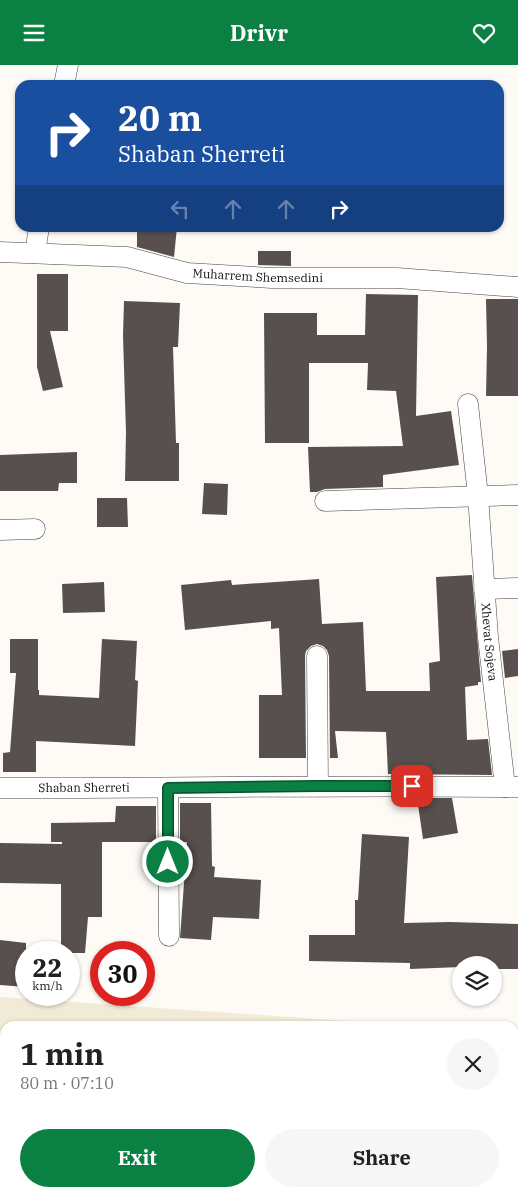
<!DOCTYPE html>
<html lang="en">
<head>
<meta charset="utf-8">
<style>
  body { margin:0; font-family:"IBM Plex Serif",serif; background:#f6f6f6; color:#222; height:100vh; display:flex; flex-direction:column; font-size:19px; white-space:nowrap }
  * { box-sizing:border-box; margin:0 }
  p { font-size:16px; color:#767676 }
  .icon { flex:none; width:28px; height:28px; fill:none; stroke:currentColor; stroke-width:2; stroke-linecap:round; stroke-linejoin:round }
  .map { position:relative; flex:1; overflow:hidden }
  .drawer { position:absolute; left:0px; top:956px; width:519px; height:176px; display:flex; flex-direction:column; background:#fff; border-radius:15px 15px 0 0; box-shadow:0 1px 4px #0004 }
  .drawer>* { flex:none }
  .top-card { position:absolute; left:15px; top:15px; width:489px; height:152px; border-radius:15px; box-shadow:0 1px 4px #0004; background:#1a4fa0; color:#fff; overflow:hidden }
  .fabs { position:absolute; left:452px; top:891px; display:grid; gap:10px }
  .fabs a { display:grid; place-items:center; width:50px; height:50px; border-radius:50%; background:#fff; box-shadow:0 1px 4px #0004; font-size:25px }
  .speed { position:absolute; left:15px; top:876px; display:flex; gap:10px; font-size:25px; font-weight:700; text-align:center }
  .speed>* { display:grid; place-content:center; width:65px; height:65px; border-radius:50%; background:#fff; box-shadow:0 1px 4px #0004; line-height:1 }
  .speed small { font-size:12px; font-weight:400 }
  .speed .limit { border:8px solid #d22; background:#fff; color:#111 }
  .pin { position:absolute; display:grid; place-items:center; width:42px; height:42px; color:#fff; margin:-21px; border-radius:10px; box-shadow:0 2px 8px #0006 }
  .me { position:absolute; width:55px; margin:-28px; rotate:0deg; stroke-linejoin:round; filter:drop-shadow(0 0 4px #0008) }
  .turn { display:flex; align-items:center; gap:18px; height:105px; padding:0 20px; font-size:22px }
  .turn .icon { width:65px; height:65px; stroke-width:2.5 }
  .turn b { display:block; font-size:35px; line-height:42px }
  .lanes { display:flex; align-items:center; height:48px; padding:0 20px; background:#0003; justify-content:center; gap:25px; direction:ltr }
  .lanes .off { opacity:.35 }
  .round { display:grid; place-items:center; flex:none; width:52px; height:52px; border-radius:26px; background:#f6f6f6 }
  .summary { display:flex; align-items:center; justify-content:space-between; height:85px; padding:0 20px }
  h1 { font-size:30px; font-weight:800; line-height:38px }
  .action { display:flex; gap:10px; margin-top:auto; padding:10px 20px }
  .action a { flex:1; height:58px; border-radius:30px; background:#0b8043; color:#fff; font-size:20px; font-weight:800; line-height:58px; text-align:center }
  .action a+a { background:#f6f6f6; color:#222 }
  header { display:flex; justify-content:space-between; align-items:center; height:65px; padding:0 20px; background:#0b8043; color:#fff; font-size:22px; font-weight:800 }
  .map>svg:first-child { display:block }
  .farmland { fill:#f1ead7 }
  .building { fill:#58504e }
  .lines { fill:none; stroke-linecap:round; stroke-linejoin:round }
  .minor-casing { stroke:#434343; stroke-width:21 }
  .minor { stroke:#fff; stroke-width:20 }
  .route-casing { stroke:#07532c; stroke-width:12 }
  .route { stroke:#0b8043; stroke-width:9 }
  .labels { text-anchor:middle; stroke-width:5; stroke-linejoin:round; paint-order:stroke }
  .street-label { font-size:12px; fill:#101010; stroke:#fff }
</style>
</head>
<body>
<header><svg class="icon" aria-label="menu" viewBox="0 0 24 24"><path d="M4 6h16M4 12h16M4 18h16"/></svg>Drivr<svg class="icon" aria-label="heart" viewBox="0 0 24 24"><path d="M12 20l-8-8c-3-5 5-10 8-4 3-6 11-1 8 4z"/></svg></header>
<div class="map">
<svg width="518" height="1132" viewBox="0 0 518 1132">
  <rect width="100%" height="100%" fill="#fefaf5"/>
  <g class="farmland">
    <polygon points="0,932 419,961 5,961 5,1128 436,1128 436,1132 0,1132 2,1064 0,1063"/>
    <polygon points="514,968 518,968 518,1104 514,1103"/>
  </g>
  <g class="building">
    <polygon points="137,162 177,162 174,192 137,182"/>
    <polygon points="258,186 291,186 291,201 258,200"/>
    <polygon points="37,209 68,209 68,266 50,266 63,322 43,326 37,302"/>
    <polygon points="366,229 418,230 416,351 451,346 459,400 383,410 383,422 325,424 317,427 310,427 308,382 403,381 396,326 367,325 368,298 309,298 309,378 265,378 264,248 317,248 317,270 365,270"/>
    <polygon points="486,234 518,234 518,331 486,331 487,282"/>
    <polygon points="124,236 180,238 178,282 173,282 176,378 179,378 179,416 125,416 126,367 123,271"/>
    <polygon points="77,387 77,418 59,418 58,426 0,426 0,390"/>
    <polygon points="204,418 228,419 227,450 202,449"/>
    <polygon points="97,433 127,433 128,462 97,462"/>
    <polygon points="472,510 481,617 478,617 478,620 465,622 467,675 488,674 492,710 388,709 386,667 335,666 338,693 330,693 329,591 327,585 323,581 317,579 311,581 306,586 305,591 306,693 259,693 259,630 282,630 279,563 271,564 271,556 185,565 181,520 231,515 232,520 319,514 322,559 363,557 366,626 430,626 429,598 440,596 436,512"/>
    <polygon points="104,517 105,547 63,548 62,519"/>
    <polygon points="10,574 38,574 38,625 39,625 39,630 99,633 102,574 137,576 135,615 138,616 135,681 36,676 36,707 3,707 3,688 10,687 16,608 10,608"/>
    <polygon points="518,584 518,611 505,613 502,586"/>
    <polygon points="417,733 452,733 458,768 423,774"/>
    <polygon points="180,738 211,738 212,801 215,802 214,812 261,815 259,854 213,852 211,875 180,873 187,777 180,777"/>
    <polygon points="116,741 156,741 156,777 102,777 102,852 88,852 85,888 61,888 61,819 0,818 0,778 62,779 62,777 51,777 51,758 115,757"/>
    <polygon points="362,769 409,772 404,858 450,857 518,859 518,904 494,904 494,900 461,900 461,902 410,904 410,898 309,896 309,870 355,870 355,835 358,835"/>
    <polygon points="0,875 26,878 26,922 0,920"/>
  </g>
  <g class="lines">
    <defs>
      <g id="minor">
        <polyline points="64,20 68,0"/>
        <path id="s1" d="M0,187L127,192L187,208L272,213H397L518,222"/>
        <polyline points="35,188 39,162"/>
        <path id="s2" d="M468,339L478,431L488,572L505,722"/>
        <polyline points="325,436 518,430"/>
        <polyline points="0,465 35,464"/>
        <polyline points="484,524 518,523"/>
        <polyline points="317,591 318,721"/>
        <path id="s3" d="M0,723C173,723 345,720 518,722"/>
        <polyline points="168,723 169,871"/>
      </g>
    </defs>
    <use href="#minor" class="minor-casing"/>
    <use href="#minor" class="minor"/>
  </g>
  <g class="lines">
    <defs>
      <polyline id="route" points="168,797 168,723 318,721 412,721"/>
    </defs>
    <use href="#route" class="route-casing"/>
    <use href="#route" class="route"/>
  </g>
  <g class="labels">
    <g class="street-label">
      <text dy="4" stroke="none"><textPath href="#s1" startOffset="260">Muharrem Shemsedini</textPath></text>
      <text dy="4" stroke="none"><textPath href="#s2" startOffset="239">Xhevat Sojeva</textPath></text>
      <text dy="4" stroke="none"><textPath href="#s3" startOffset="84">Shaban Sherreti</textPath></text>
    </g>
  </g>
</svg>
<div class="fabs">
<a><svg class="icon" aria-label="layers" viewBox="0 0 24 24"><path d="M12 4l9 5-9 5-9-5zM3 14l9 5 9-5"/></svg></a>
</div>
<div class="speed"><div>22<small>km/h</small></div><div class="limit">30</div></div>
<div class="pin" style="left:412px;top:721px;background:#d93025"><svg class="icon" aria-label="arrive" viewBox="0 0 24 24"><path d="M6 21V4h12l-3 4 3 4H6"/></svg></div>
<svg class="me" style="left:168px;top:797px" viewBox="-20 -20 40 40"><circle r="17" fill="#0b8043" stroke="#fff" stroke-width="3"/><path d="M0-11L8 9 0 5-8 9z" fill="#fff"/></svg>
<div class="top-card">
<div class="turn"><svg class="icon" aria-label="right" viewBox="0 0 24 24"><path d="M7 20v-9h11M14 6l5 5-5 5"/></svg><div><b>20 m</b>Shaban Sherreti</div></div>
<div class="lanes"><svg class="icon off" aria-label="left" viewBox="0 0 24 24"><path d="M17 20v-9H6M10 6l-5 5 5 5"/></svg><svg class="icon off" aria-label="ahead" viewBox="0 0 24 24"><path d="M12 20V5M6 11l6-6 6 6"/></svg><svg class="icon off" aria-label="ahead" viewBox="0 0 24 24"><path d="M12 20V5M6 11l6-6 6 6"/></svg><svg class="icon" aria-label="right" viewBox="0 0 24 24"><path d="M7 20v-9h11M14 6l5 5-5 5"/></svg></div>
</div>
<section class="drawer">
<div class="summary"><div><h1>1 min</h1><p>80 m · 07:10</p></div><a class="round"><svg class="icon" aria-label="close" viewBox="0 0 24 24"><path d="M6 6l12 12M18 6L6 18"/></svg></a></div>
<div class="action"><a>Exit</a><a>Share</a></div>
</section>
</div>
</body>
</html>
